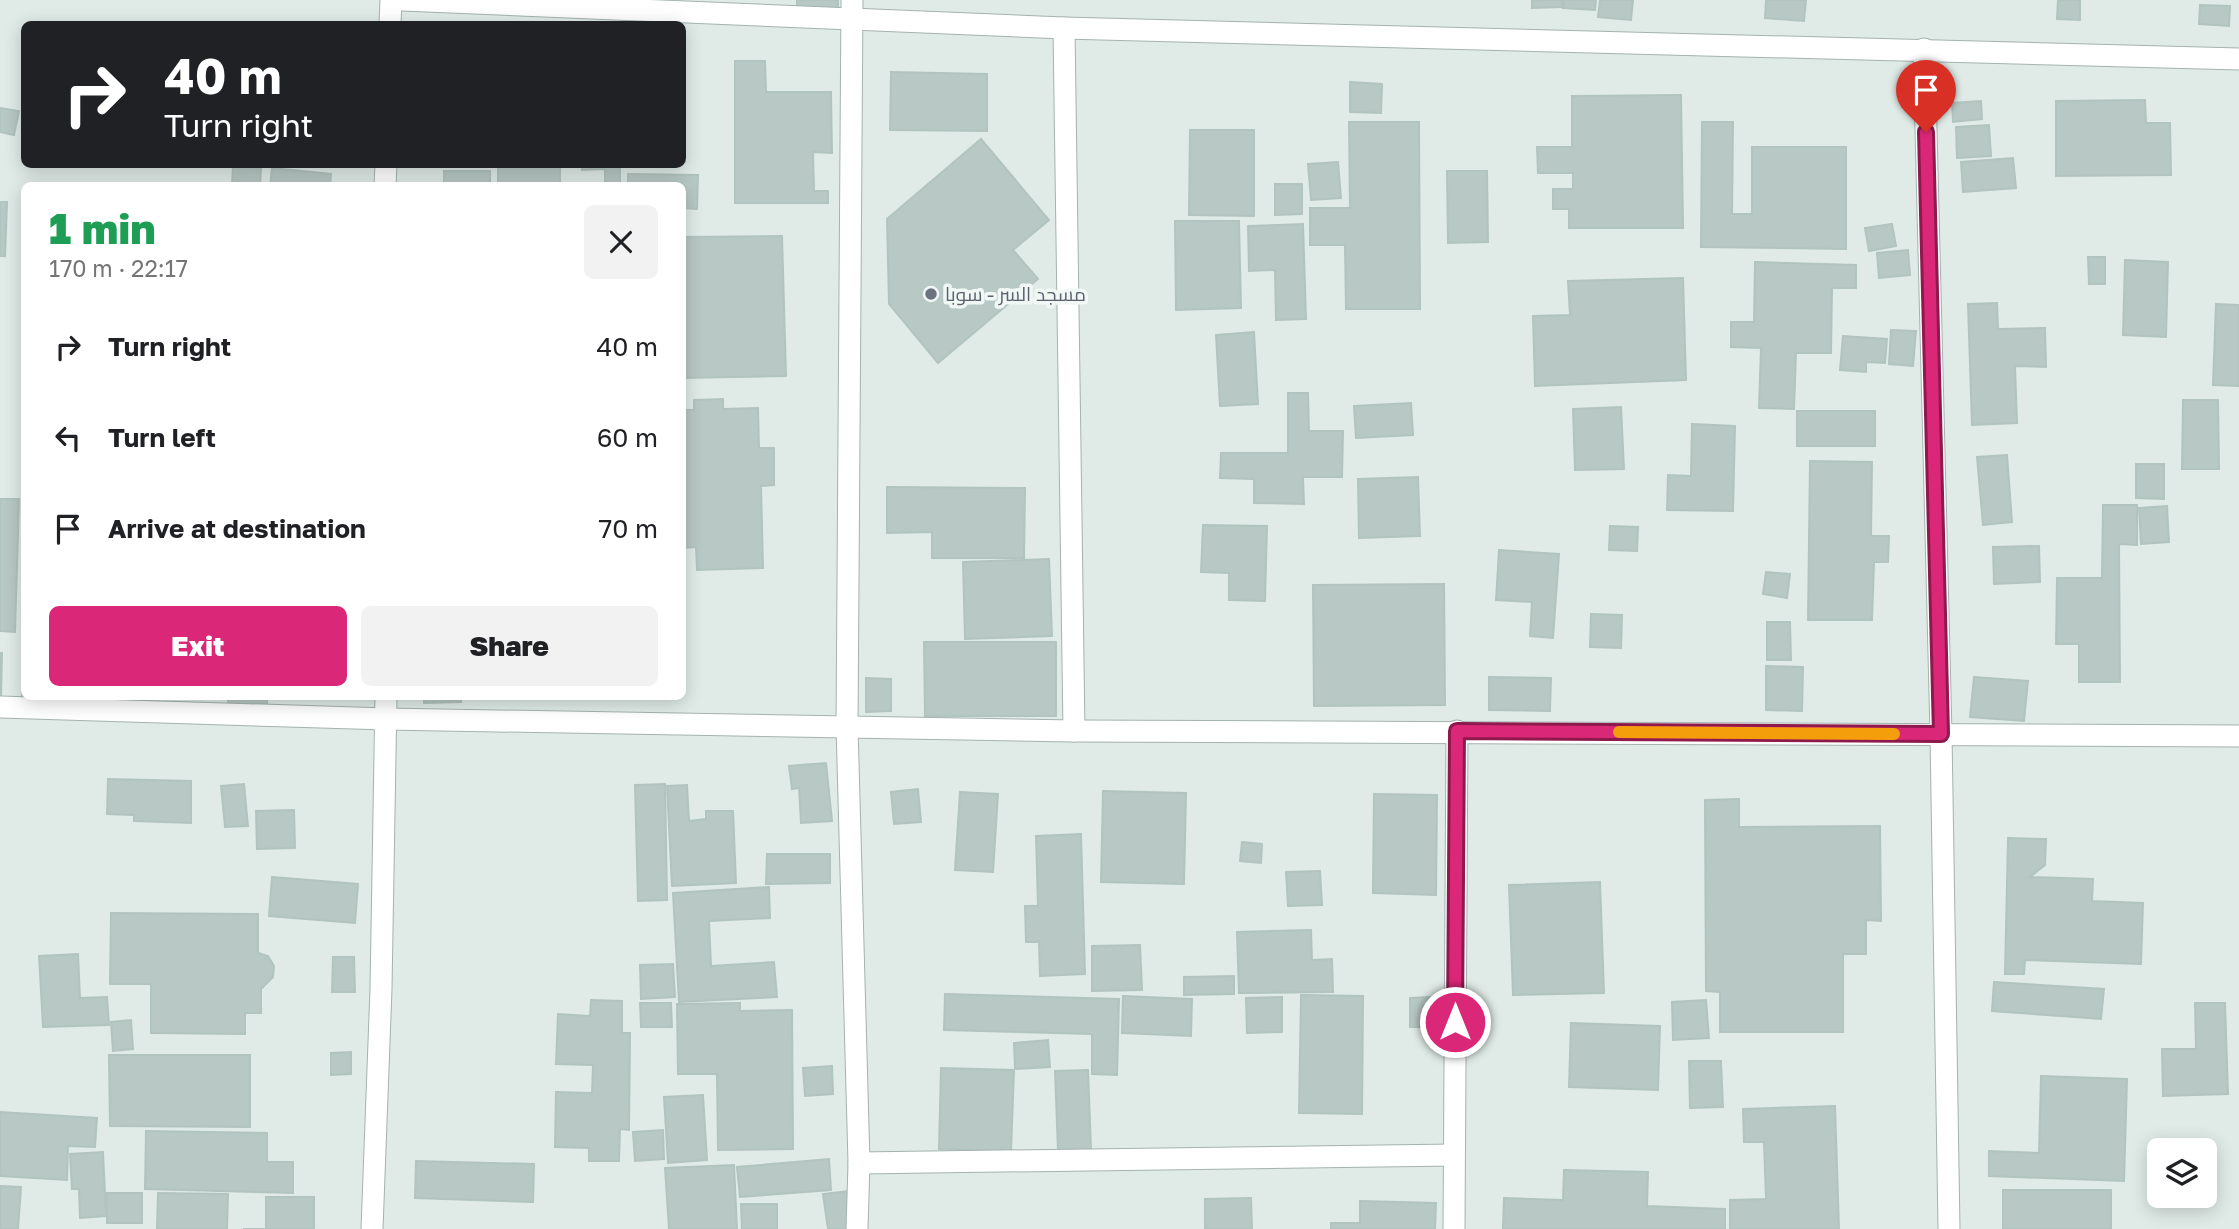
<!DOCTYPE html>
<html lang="en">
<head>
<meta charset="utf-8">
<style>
  body { margin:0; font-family:"Golos Text",Cairo,sans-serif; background:#f2f2f2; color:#202124; height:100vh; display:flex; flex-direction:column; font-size:26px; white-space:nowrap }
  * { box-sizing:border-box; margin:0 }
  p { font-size:23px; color:#757577 }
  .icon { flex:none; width:38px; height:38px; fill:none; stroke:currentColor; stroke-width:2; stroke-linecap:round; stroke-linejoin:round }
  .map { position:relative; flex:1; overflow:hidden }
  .panel { position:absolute; left:21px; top:182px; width:665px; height:518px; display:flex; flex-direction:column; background:#fff; border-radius:10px; box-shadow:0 4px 18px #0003 }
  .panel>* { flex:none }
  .hud { position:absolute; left:21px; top:21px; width:665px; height:147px; border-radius:10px; box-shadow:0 4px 18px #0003; background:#202124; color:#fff; overflow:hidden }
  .controls { position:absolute; left:2147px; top:1138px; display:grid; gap:14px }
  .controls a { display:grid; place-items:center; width:70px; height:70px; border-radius:10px; background:#fff; box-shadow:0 4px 18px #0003; font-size:35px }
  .pin { position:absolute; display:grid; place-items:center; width:60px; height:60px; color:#fff; margin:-72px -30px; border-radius:50% 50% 50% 0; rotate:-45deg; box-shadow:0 0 7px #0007 }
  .pin .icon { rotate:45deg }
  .me { position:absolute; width:77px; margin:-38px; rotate:0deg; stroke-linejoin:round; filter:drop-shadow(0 0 5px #0008) }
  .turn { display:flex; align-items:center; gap:24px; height:147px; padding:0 28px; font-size:32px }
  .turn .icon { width:91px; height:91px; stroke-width:2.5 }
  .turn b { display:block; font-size:49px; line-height:60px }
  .round { display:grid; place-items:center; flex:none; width:74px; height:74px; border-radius:10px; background:#f2f2f2 }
  .headline { display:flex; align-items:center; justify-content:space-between; height:119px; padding:0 28px }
  h1 { font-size:42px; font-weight:800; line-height:52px; color:#1e9e55 }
  .action { display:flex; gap:14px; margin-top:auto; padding:14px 28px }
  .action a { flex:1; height:80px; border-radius:10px; background:#db2777; color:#fff; font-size:28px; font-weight:800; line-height:80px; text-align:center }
  .action a+a { background:#f2f2f2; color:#202124 }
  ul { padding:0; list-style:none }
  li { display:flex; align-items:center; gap:21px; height:91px; padding:0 28px }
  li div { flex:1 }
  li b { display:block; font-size:26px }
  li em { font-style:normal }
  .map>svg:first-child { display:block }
  .building { fill:#b8c8c4; stroke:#b2c4bf; stroke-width:2 }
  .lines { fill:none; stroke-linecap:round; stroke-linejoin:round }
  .minor-casing { stroke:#a3b3af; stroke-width:23 }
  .minor { stroke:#fff; stroke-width:21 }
  .route-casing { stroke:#8e194d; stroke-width:18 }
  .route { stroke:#db2777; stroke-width:12 }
  .slow { stroke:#f59e0b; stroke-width:12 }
  .worship-dot { fill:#6b7280; stroke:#f0f7f5; stroke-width:2.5 }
  .labels { text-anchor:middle; stroke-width:7; stroke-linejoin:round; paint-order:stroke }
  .worship-label { font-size:19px; fill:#5b616d; stroke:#f0f7f5; text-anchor:start }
</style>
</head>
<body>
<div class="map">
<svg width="2239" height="1229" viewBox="0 0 2239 1229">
  <rect width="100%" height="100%" fill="#e0ebe7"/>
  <g class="building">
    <rect x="797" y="0" width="41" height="14"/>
    <polygon points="1532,0 1562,0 1562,7 1532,8"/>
    <polygon points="1564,0 1596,0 1595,10 1563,8"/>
    <polygon points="1600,0 1633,0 1631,20 1598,17"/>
    <polygon points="1766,0 1806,0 1804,21 1765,18"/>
    <polygon points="2058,0 2080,0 2080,20 2057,19"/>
    <polygon points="2200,5 2230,6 2229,26 2199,24"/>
    <polygon points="735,61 765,61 766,92 831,92 832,153 813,152 814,191 828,191 828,203 735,203"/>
    <polygon points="891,72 987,74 987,131 890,130"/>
    <polygon points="1350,82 1382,84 1381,113 1350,112"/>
    <polygon points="1681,95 1683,228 1569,228 1569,209 1553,209 1553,189 1573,189 1573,173 1538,173 1537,147 1572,147 1572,96"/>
    <polygon points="2145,100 2146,123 2170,123 2171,175 2056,176 2056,101"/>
    <polygon points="1981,101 1982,119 1953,122 1952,103"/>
    <polygon points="0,108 19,111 14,135 0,132"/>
    <polygon points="1349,122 1419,122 1420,309 1346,309 1345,245 1310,245 1310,208 1350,208"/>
    <polygon points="1702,122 1733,122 1732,214 1752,214 1752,147 1846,147 1846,249 1701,247"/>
    <polygon points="1989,125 1991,156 1957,158 1956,127"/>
    <polygon points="1190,130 1254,130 1254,216 1189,215"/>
    <polygon points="981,139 1049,220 1013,250 1038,279 938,363 889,304 887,219"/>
    <polygon points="2013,158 2016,188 1963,192 1961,162"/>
    <polygon points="1338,162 1341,198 1311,200 1308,164"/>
    <rect x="498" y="164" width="62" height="22"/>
    <polygon points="582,164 620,164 620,183 605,183 605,169 582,170"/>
    <polygon points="233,165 261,168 260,186 232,186"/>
    <polygon points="272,168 331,174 330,186 270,186"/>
    <rect x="444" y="171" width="46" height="15"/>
    <polygon points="1447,171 1487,171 1488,242 1448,243"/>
    <polygon points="628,174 698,175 697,209 682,208 682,186 628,186"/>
    <polygon points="1275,184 1302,184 1302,214 1275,215"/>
    <polygon points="0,202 7,202 5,256 0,256"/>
    <polygon points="1175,221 1239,221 1241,308 1176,310"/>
    <polygon points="1303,224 1306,319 1276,320 1275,270 1249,271 1248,226"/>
    <polygon points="1892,224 1896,246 1869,251 1865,228"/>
    <polygon points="782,236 786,376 682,378 682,237"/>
    <polygon points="1908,250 1910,275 1879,278 1877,253"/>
    <polygon points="2088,257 2105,257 2105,284 2089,284"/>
    <polygon points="2125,260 2168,262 2166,337 2123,335"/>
    <polygon points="1755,262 1856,265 1856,288 1832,288 1831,353 1796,353 1794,409 1759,408 1761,348 1731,347 1731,322 1754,322"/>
    <polygon points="1683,278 1686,380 1535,386 1533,316 1570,315 1568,281"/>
    <polygon points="1997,303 1998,329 2045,328 2046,367 2015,366 2017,423 1972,425 1968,304"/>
    <polygon points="2216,304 2239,305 2239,386 2213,385"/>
    <polygon points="1891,330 1916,331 1913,366 1889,364"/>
    <polygon points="1254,332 1258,404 1220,406 1216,335"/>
    <polygon points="1843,336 1887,339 1885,363 1866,362 1866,372 1840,370"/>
    <polygon points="1288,393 1308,393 1309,431 1343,431 1342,477 1303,477 1304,504 1254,503 1254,479 1220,478 1221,453 1288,453"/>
    <polygon points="723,399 723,409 758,408 759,448 774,448 774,485 761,486 763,568 697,570 696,547 682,548 682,410 694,410 694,400"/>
    <polygon points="2183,400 2218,400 2219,469 2182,469"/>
    <polygon points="1411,403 1413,435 1356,438 1354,406"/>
    <polygon points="1621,407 1624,469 1575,470 1573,409"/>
    <rect x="1797" y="411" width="78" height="35"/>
    <polygon points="1692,424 1735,426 1733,511 1667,510 1668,475 1691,476"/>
    <polygon points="2007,455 2012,522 1983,525 1977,457"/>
    <polygon points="1810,461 1872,462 1871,536 1889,536 1888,562 1874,562 1872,620 1808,620"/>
    <polygon points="2136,464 2164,464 2164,499 2136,498"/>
    <polygon points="1418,477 1420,536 1359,538 1358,479"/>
    <polygon points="887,487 1025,488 1024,558 932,558 932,532 887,533"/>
    <polygon points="0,499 19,499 15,632 0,631"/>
    <polygon points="2103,505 2137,505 2137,545 2119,544 2120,682 2079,682 2079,644 2056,644 2057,578 2102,578"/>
    <polygon points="2167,506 2169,542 2141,544 2139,508"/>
    <polygon points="1203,525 1267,526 1265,601 1229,600 1229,573 1201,572"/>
    <polygon points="1610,526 1638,527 1637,551 1609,550"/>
    <polygon points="2039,546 2040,582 1994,584 1993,547"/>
    <polygon points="1499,550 1559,554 1553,638 1530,636 1532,602 1496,600"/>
    <polygon points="1049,559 1052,636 965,639 963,562"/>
    <polygon points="1766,572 1790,574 1787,598 1763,594"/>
    <polygon points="1444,584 1445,705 1314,706 1313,585"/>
    <polygon points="1591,614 1622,615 1621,648 1590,647"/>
    <polygon points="1767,622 1790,622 1791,660 1767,660"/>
    <polygon points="924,642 1056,642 1056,716 925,716"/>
    <polygon points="0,653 2,653 1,700 0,700"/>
    <polygon points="1766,666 1803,667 1802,711 1766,710"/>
    <polygon points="22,670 24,671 24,696 39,696 39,701 22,699"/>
    <polygon points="1489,677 1551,678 1550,711 1489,710"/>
    <polygon points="1974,677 2028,681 2024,721 1970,717"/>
    <polygon points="866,678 891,679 891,711 866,712"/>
    <rect x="228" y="696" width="39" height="9"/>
    <polygon points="424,696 461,696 461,702 424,703"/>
    <polygon points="826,763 832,821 801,823 799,788 792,789 789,766"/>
    <polygon points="108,779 191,781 191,823 134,821 134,815 107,814"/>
    <polygon points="244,784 248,826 225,827 221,786"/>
    <polygon points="665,784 667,900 638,901 635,785"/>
    <polygon points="687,785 689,821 706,819 706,811 733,811 736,883 672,886 667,786"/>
    <polygon points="918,789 921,822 894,824 891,792"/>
    <polygon points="1103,791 1186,793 1184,884 1101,882"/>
    <polygon points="960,792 998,794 993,872 955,870"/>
    <polygon points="1374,794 1437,795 1436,895 1373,893"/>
    <polygon points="1739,799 1739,827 1880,826 1881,921 1866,920 1866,954 1843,954 1843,1032 1720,1032 1720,992 1706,991 1705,800"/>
    <polygon points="294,810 295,848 257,849 256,811"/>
    <polygon points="1081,834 1085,974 1040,976 1039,942 1026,942 1025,906 1038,906 1036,836"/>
    <polygon points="2008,838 2046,839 2045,865 2030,877 2093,879 2092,901 2143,903 2141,964 2025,960 2024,974 2005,974"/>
    <polygon points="1242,842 1262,844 1261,863 1240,861"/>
    <polygon points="767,854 830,854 830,883 766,884"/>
    <polygon points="1320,871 1322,905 1288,906 1286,872"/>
    <polygon points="272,877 358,884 355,923 269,916"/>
    <polygon points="1600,882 1604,993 1513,995 1509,885"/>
    <polygon points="769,887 770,918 709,921 711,966 774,962 777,997 679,1002 673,893"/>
    <polygon points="111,913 258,914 258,953 268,956 274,966 273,977 261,989 261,1013 245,1013 245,1034 151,1033 151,984 110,984"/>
    <polygon points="1311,930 1312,960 1332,959 1333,992 1239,993 1237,932"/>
    <polygon points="1140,945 1142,990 1092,991 1092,946"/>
    <polygon points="78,954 80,998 107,997 109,1025 43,1027 39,956"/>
    <polygon points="333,957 354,957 355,992 332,992"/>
    <polygon points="673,964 675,997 641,999 640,965"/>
    <polygon points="1234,976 1234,994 1184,995 1184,977"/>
    <polygon points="1994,982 2104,989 2101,1019 1992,1011"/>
    <polygon points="945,994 1119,999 1117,1075 1092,1074 1092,1034 944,1030"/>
    <polygon points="1301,995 1363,996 1362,1114 1299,1113"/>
    <polygon points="1123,996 1192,999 1191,1036 1122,1033"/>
    <polygon points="1282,997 1282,1032 1247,1033 1246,998"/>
    <polygon points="1430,997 1430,1027 1410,1027 1410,998"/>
    <polygon points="591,1000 622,1001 622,1033 630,1033 629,1130 620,1129 619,1161 589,1161 589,1148 555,1147 556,1092 592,1093 593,1065 556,1064 558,1014 590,1016"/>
    <polygon points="1706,1000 1709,1038 1673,1040 1672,1002"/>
    <polygon points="640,1003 671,1003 672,1027 641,1027"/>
    <polygon points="740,1003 740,1011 792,1010 793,1149 718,1150 717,1074 678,1074 677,1004"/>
    <polygon points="2195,1003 2225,1003 2228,1094 2163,1096 2162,1049 2196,1049"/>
    <polygon points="131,1020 133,1049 113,1051 111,1022"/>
    <polygon points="1571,1023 1660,1026 1658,1090 1569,1087"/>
    <polygon points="1048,1040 1050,1067 1015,1069 1014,1043"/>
    <polygon points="351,1052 351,1074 331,1075 331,1053"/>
    <polygon points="109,1055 250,1055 250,1127 110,1126"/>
    <polygon points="1689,1061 1721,1061 1723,1107 1690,1108"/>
    <polygon points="832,1066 833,1094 805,1096 803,1068"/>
    <polygon points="941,1068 1014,1070 1011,1151 939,1149"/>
    <polygon points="1088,1070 1091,1149 1058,1151 1055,1071"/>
    <polygon points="2041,1076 2127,1079 2124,1181 1989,1176 1989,1151 2039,1153"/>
    <polygon points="703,1095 707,1160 668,1163 664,1097"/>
    <polygon points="1835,1106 1839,1229 1730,1229 1730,1200 1766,1199 1764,1142 1744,1142 1743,1109"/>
    <polygon points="0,1112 97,1118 95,1147 68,1146 67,1180 0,1176"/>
    <polygon points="663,1130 664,1159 635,1161 633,1132"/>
    <polygon points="146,1131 267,1133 267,1162 293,1162 293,1193 145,1189"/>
    <polygon points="103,1152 106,1216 80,1218 79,1189 72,1189 70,1154"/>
    <polygon points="829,1159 831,1190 740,1197 737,1167"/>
    <polygon points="416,1161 534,1164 533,1202 415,1198"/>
    <polygon points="734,1165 737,1229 669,1229 665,1168"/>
    <polygon points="1564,1170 1648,1172 1647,1206 1725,1209 1725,1229 1503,1229 1504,1198 1563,1200"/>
    <polygon points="0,1186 21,1187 18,1229 0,1229"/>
    <rect x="2003" y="1190" width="108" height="39"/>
    <polygon points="848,1191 854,1229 828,1229 823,1194"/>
    <rect x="107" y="1193" width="35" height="30"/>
    <polygon points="158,1193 228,1194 227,1229 157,1229"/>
    <polygon points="266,1197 314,1197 314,1229 243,1229 266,1229"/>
    <polygon points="1251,1198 1252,1229 1205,1229 1205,1199"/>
    <polygon points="1360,1201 1436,1203 1435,1229 1331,1229 1331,1223 1360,1223"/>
    <polygon points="741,1204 777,1204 777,1229 742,1229"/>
  </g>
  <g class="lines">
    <defs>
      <g id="minor">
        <polyline points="402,0 1064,28 2239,59"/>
        <polyline points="852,0 847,726 859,1163 857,1229"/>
        <polyline points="390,24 391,0"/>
        <polyline points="1064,28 1074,731"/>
        <polyline points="1924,49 1941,734 1949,1229"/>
        <polyline points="385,186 386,164"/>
        <polyline points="0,707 387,719 1074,731 2239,736"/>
        <polyline points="859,1163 1454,1155"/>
        <polyline points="372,1229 381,989 386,696"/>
        <polyline points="1454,1229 1457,731"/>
      </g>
    </defs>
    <use href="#minor" class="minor-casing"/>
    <use href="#minor" class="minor"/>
  </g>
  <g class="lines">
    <defs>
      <polyline id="route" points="1455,1022 1457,731 1941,734 1926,132"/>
    </defs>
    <use href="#route" class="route-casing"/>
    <use href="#route" class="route"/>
    <polyline class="slow" points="1619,732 1894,734"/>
  </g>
  <circle class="worship-dot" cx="931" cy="294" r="7"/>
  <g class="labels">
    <g class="worship-label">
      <text x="945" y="301">مسجد السر - سوبا</text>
    </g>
  </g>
</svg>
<div class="controls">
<a><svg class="icon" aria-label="layers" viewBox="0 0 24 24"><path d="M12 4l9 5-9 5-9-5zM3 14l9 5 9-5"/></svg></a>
</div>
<div class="pin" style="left:1926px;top:132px;background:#d93025"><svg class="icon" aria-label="arrive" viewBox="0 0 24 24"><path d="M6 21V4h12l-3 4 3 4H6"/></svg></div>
<svg class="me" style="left:1455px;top:1022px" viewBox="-20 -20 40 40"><circle r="17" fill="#db2777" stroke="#fff" stroke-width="3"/><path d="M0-11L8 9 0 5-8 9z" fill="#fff"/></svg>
<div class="hud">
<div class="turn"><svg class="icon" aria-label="right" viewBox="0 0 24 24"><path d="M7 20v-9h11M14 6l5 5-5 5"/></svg><div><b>40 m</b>Turn right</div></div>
</div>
<section class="panel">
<div class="headline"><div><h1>1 min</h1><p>170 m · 22:17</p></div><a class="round"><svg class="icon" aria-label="close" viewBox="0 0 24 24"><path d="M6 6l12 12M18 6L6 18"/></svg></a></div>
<ul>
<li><svg class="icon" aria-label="right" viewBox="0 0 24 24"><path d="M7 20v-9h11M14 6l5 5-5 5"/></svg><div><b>Turn right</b></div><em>40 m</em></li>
<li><svg class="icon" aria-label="left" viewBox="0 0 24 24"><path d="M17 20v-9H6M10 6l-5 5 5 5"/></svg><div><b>Turn left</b></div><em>60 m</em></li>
<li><svg class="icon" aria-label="arrive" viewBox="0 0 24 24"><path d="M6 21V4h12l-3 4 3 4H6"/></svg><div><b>Arrive at destination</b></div><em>70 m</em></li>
</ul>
<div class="action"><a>Exit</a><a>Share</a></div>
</section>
</div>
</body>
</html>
